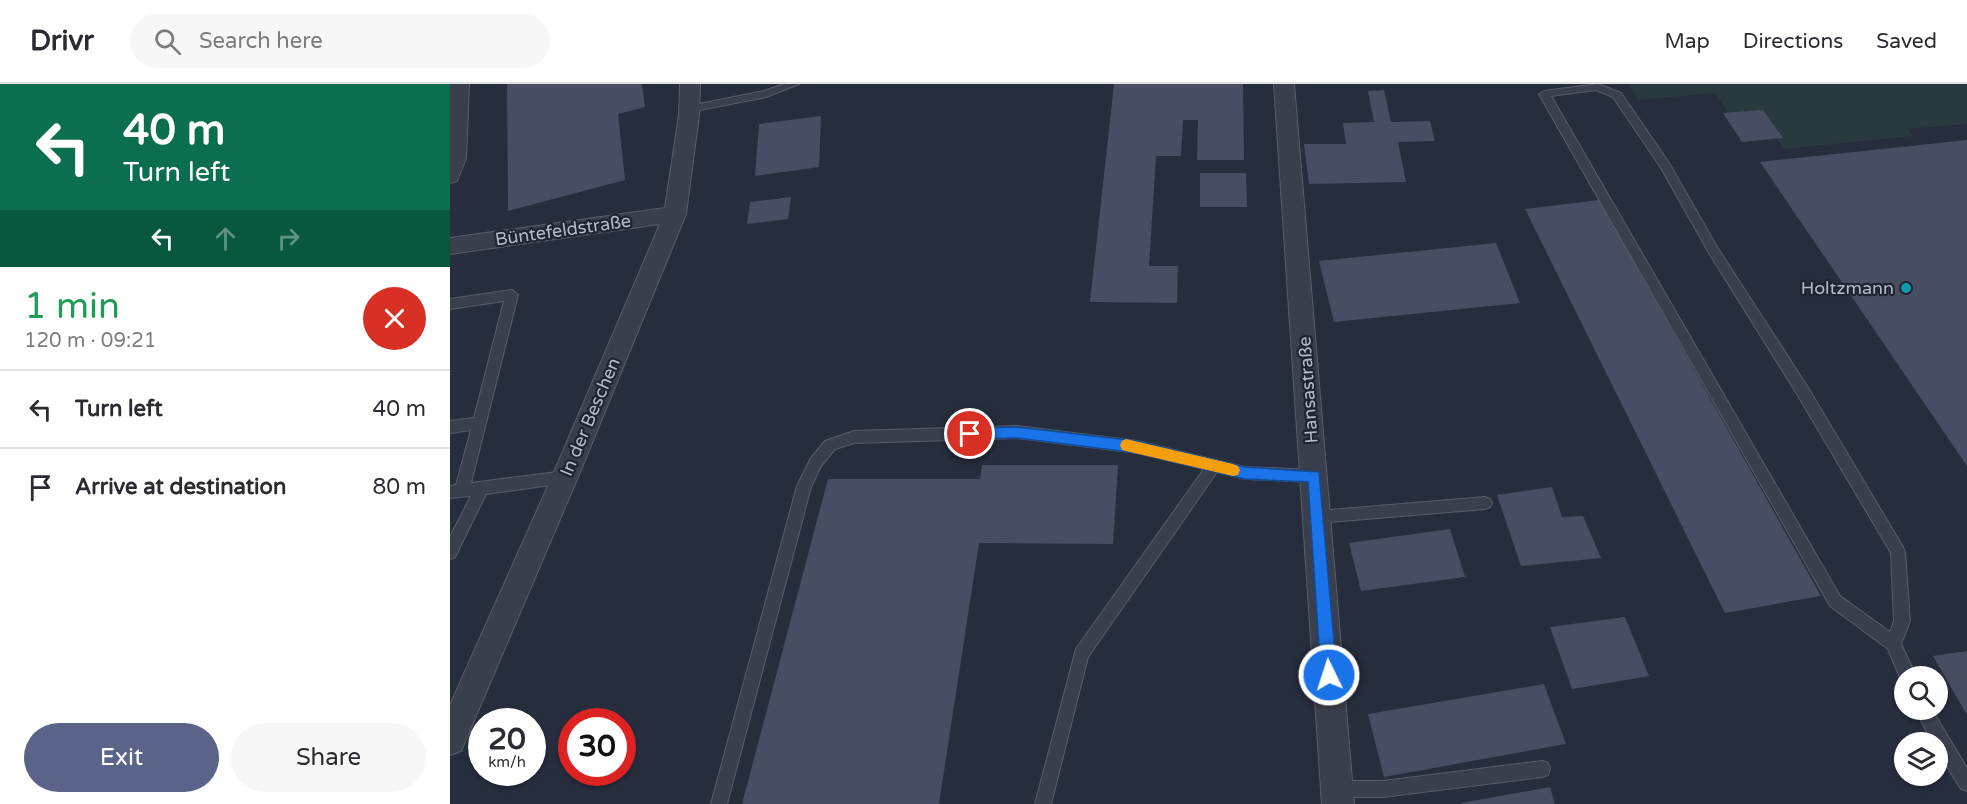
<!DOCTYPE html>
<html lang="en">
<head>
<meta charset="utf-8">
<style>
  body { margin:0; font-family:"Varela Round",sans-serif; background:#f7f7f7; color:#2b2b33; height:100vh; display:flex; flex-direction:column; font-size:22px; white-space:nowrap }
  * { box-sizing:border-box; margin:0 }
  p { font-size:20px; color:#7c7c81 }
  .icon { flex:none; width:33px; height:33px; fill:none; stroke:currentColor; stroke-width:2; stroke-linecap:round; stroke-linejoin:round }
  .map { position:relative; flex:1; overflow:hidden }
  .panel { display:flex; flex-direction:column; background:#fff; width:450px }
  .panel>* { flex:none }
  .top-card { background:#0b6e4f; color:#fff; overflow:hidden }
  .controls { position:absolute; left:1444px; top:582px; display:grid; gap:12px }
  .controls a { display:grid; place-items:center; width:54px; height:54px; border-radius:50%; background:#fff; box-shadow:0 2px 4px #0004; font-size:30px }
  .speed { position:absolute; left:18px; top:624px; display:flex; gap:12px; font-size:30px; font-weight:700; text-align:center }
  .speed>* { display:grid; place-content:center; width:78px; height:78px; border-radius:50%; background:#fff; box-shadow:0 2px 4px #0004; line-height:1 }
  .speed small { font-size:15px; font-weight:400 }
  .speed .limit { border:9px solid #d22; background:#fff; color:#111 }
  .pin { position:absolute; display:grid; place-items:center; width:51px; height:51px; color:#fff; margin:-26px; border:3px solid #fff; border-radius:50%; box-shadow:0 2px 6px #0007 }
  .me { position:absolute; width:66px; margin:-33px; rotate:356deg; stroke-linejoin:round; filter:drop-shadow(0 0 4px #0008) }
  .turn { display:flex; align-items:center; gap:21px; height:126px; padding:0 24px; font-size:27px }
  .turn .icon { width:78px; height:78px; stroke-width:2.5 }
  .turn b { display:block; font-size:42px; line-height:51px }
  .lanes { display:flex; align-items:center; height:57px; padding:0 24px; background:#0003; justify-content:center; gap:30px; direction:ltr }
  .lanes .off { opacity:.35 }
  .round { display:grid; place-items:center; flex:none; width:63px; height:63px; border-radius:32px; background:#f7f7f7 }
  .summary { display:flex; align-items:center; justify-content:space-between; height:102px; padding:0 24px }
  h1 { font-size:36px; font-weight:600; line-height:45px; color:#1e9e55 }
  .button { display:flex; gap:12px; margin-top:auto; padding:12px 24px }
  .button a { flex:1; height:69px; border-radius:36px; background:#5a6488; color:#fff; font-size:24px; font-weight:600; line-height:69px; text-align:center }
  .button a+a { background:#f7f7f7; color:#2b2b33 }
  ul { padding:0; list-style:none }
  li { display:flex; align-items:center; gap:18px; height:78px; padding:0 24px; border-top:2px solid #e1e1e2 }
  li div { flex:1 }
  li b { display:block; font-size:22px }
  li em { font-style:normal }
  header { display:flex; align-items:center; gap:36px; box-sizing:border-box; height:84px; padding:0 30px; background:#fff; border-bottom:2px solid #e1e1e2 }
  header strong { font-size:28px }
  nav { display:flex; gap:33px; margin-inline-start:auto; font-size:21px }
  .search { width:420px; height:54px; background:#f7f7f7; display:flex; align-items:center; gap:15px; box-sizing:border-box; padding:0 21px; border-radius:33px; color:#7c7c81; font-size:22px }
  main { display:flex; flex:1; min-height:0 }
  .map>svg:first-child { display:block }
  .green { fill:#293a3f }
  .building { fill:#484e61 }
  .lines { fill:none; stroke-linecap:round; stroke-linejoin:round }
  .lane-casing { stroke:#585d6b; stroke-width:2 }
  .street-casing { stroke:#585d6b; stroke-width:2 }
  .lane { fill:#3a3f4d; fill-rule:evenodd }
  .street { fill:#3a3f4d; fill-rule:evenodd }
  .route { fill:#1a73e8; stroke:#114b97; stroke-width:1.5 }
  .slow { fill:#f59e0b }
  .culture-dot { fill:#0f9aa8; stroke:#1f2433; stroke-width:2 }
  .labels { text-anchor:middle; stroke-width:4.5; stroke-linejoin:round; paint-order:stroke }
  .street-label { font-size:18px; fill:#b6bac8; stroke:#1f2433 }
  .poi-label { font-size:18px; fill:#b6bac8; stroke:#1f2433; text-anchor:end }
</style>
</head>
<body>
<header>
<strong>Drivr</strong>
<div class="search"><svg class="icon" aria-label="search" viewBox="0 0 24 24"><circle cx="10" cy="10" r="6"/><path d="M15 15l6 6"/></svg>Search here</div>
<nav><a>Map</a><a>Directions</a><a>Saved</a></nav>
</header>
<main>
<section class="panel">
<div class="top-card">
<div class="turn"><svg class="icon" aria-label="left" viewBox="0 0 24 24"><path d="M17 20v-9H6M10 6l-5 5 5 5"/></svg><div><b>40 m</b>Turn left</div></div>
<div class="lanes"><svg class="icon" aria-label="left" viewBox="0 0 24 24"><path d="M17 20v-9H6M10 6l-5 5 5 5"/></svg><svg class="icon off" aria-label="ahead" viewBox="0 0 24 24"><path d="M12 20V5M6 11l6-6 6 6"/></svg><svg class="icon off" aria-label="right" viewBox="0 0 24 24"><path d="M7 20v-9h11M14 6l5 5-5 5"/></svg></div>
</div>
<div class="summary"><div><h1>1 min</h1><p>120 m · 09:21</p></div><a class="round" style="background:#d93025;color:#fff"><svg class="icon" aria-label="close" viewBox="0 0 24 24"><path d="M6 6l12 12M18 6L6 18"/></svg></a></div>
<ul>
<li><svg class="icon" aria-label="left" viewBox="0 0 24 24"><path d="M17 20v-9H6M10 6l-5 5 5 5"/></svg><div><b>Turn left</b></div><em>40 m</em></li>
<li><svg class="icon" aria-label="arrive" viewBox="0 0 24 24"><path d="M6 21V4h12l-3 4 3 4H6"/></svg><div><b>Arrive at destination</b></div><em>80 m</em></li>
</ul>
<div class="button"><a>Exit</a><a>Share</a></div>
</section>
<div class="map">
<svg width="1517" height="720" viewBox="0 0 1517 720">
  <rect width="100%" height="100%" fill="#262d3d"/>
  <polygon class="green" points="1179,0 1517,0 1517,40 1458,45 1463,52 1334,65 1308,28 1280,31 1265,9 1188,16"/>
  <g class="building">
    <polygon points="57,0 192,0 195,23 168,30 175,96 58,127"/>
    <polygon points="664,0 793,0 794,76 747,76 748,36 733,36 731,72 706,72 699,182 728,182 727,219 640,218"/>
    <polygon points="934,6 941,38 980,37 985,57 948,58 956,98 859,100 854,60 896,60 893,39 924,38 918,7"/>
    <polygon points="1313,26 1333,54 1292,58 1273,29"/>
    <polygon points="371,32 369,83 305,92 309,40"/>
    <polygon points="1517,56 1517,382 1310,78"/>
    <polygon points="750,89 796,89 797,123 750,123"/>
    <polygon points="341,113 338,135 297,140 300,118"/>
    <polygon points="1149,116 1371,512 1275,529 1075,125"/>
    <polygon points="1046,159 1070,219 884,238 869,177"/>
    <polygon points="532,381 668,381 663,460 529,459 489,720 292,720 378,395 530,395"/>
    <polygon points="1102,403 1112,433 1133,432 1151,474 1071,482 1047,411"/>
    <polygon points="1000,445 1015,493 911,507 899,459"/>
    <polygon points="1175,533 1199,592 1122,605 1100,543"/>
    <polygon points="1517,567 1517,631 1483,572"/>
    <polygon points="1094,600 1116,660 934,693 918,630"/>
    <polygon points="1100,703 1105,720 1011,720 1011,719"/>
  </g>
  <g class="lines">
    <defs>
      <g id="lane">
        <polygon points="334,0 349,0 316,13 239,28 234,25 239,22 314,7"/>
        <path d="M1148,0L1171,9L1219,79L1267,163L1357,302L1453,463L1455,468L1460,537L1451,560L1466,592H1455V599L1452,598L1438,565L1380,522L1089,10L1094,7ZM1146,6L1163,13L1211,84L1259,169L1347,310L1441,469L1444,537L1440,548L1390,512L1101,12Z"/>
        <polygon points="62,206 68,211 21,399 115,387 120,389 122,393 120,397 115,399 36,410 5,473 0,475 0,453 21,412 0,414 0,402 6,401 21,346 0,349 0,337 24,334 54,217 0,225 0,215"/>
        <polygon points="567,342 687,357 795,383 864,386 869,388 871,392 869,396 864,398 795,395 767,388 638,573 601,720 585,720 626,565 754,385 687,369 567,354 404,359 385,365 371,382 361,403 277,720 261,720 347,402 361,374 375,357 404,347"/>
        <polygon points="1035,413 1040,415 1042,419 1040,423 1035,425 868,439 863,438 861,433 863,428 868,427"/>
        <polygon points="1466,626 1482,626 1517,684 1517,707 1511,705 1488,668 1488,658 1482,658"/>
        <polygon points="1092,677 1098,679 1100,685 1098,691 1092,693 933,713 887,713 881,711 879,705 881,699 887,697 933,697"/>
      </g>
      <g id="street">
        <polygon points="0,0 19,0 16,74 7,97 0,99"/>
        <polygon points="230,0 250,0 249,31 236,130 128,393 11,667 0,671 0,621 102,393 210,140 0,170 0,154 215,124 229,31"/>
        <polygon points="824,0 844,0 904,720 872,720"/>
      </g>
    </defs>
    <use href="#lane" class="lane-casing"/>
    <use href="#street" class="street-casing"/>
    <use href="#lane" class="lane"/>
    <use href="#street" class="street"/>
  </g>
  <polygon class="route" points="567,343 687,357 795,383 869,388 887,591 885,597 879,599 874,597 871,591 858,398 795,395 687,369 567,354 520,355 515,354 513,350 515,346 520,344"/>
  <polygon class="slow" points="676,355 783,380 788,382 790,386 788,391 783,392 676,367 672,366 670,361 672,357"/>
  <circle class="culture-dot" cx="1456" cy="204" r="6"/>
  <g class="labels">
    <g class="street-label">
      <text transform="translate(113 146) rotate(-8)" y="6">Büntefeldstraße</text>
      <text transform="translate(858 306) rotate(-94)" y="6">Hansastraße</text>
      <text transform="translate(140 333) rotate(-67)" y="6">In der Beschen</text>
    </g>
    <g class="poi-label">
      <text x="1444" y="210">Holtzmann</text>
    </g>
  </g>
</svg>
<div class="controls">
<a><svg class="icon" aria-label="search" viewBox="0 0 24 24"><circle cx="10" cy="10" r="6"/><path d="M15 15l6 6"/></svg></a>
<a><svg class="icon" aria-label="layers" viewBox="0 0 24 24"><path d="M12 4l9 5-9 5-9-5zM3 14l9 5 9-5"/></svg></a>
</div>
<div class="speed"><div>20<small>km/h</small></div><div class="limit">30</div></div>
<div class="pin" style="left:520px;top:350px;background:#d93025"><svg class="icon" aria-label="arrive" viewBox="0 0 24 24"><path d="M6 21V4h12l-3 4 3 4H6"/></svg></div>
<svg class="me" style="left:879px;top:591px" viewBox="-20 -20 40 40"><circle r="17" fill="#1a73e8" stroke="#fff" stroke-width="3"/><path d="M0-11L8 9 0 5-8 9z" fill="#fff"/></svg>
</div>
</main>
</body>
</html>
